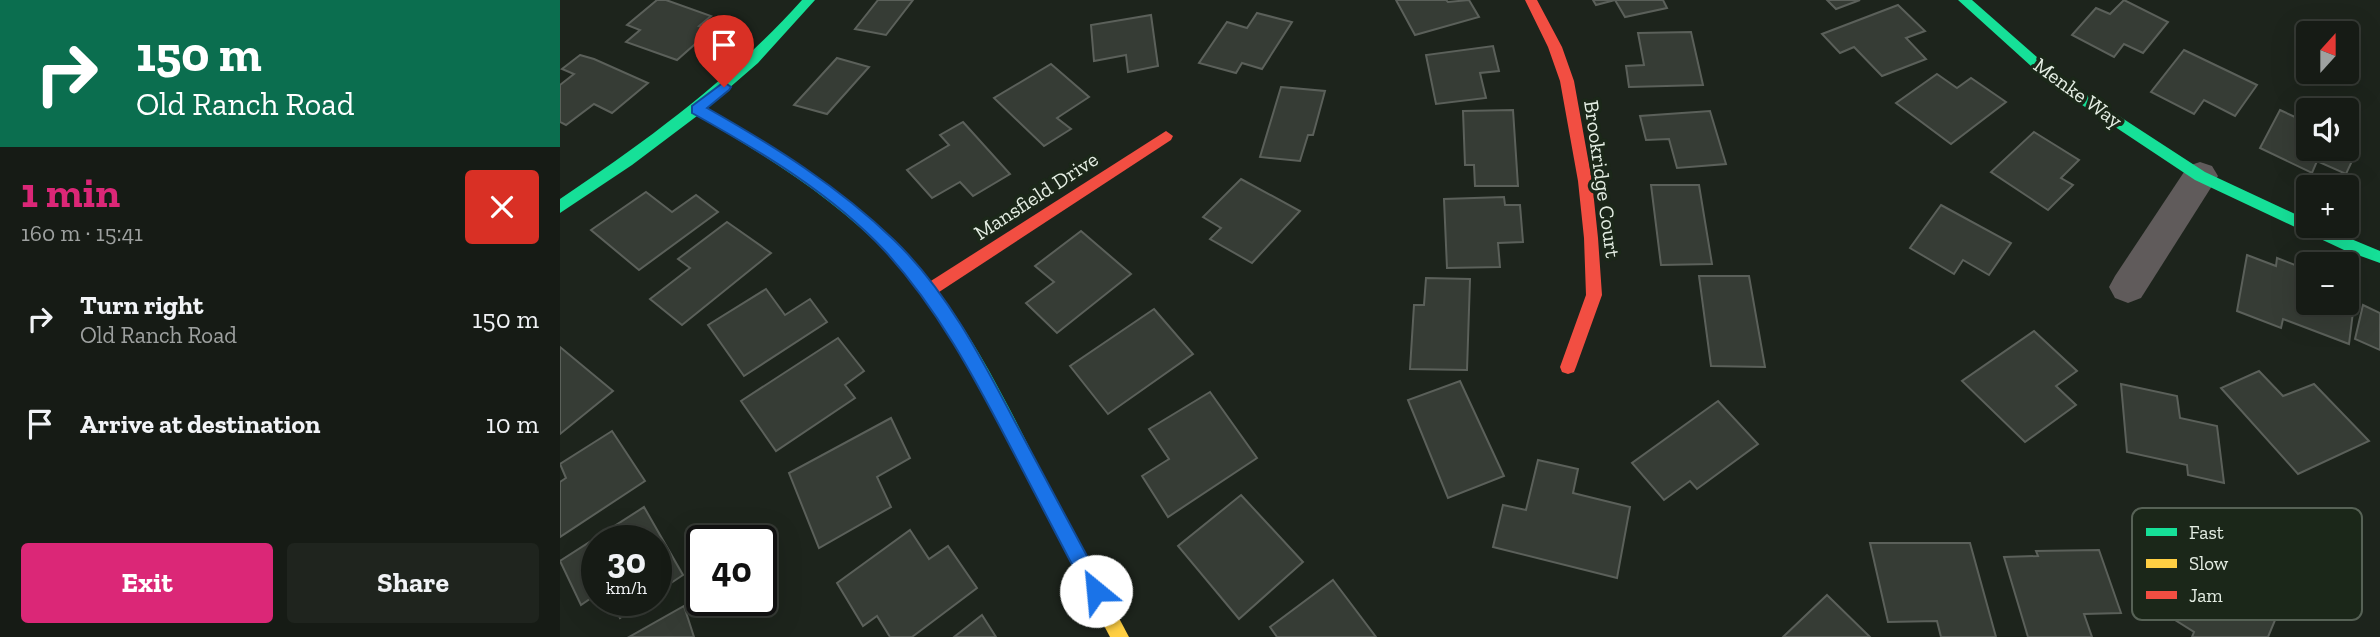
<!DOCTYPE html>
<html lang="en">
<head>
<meta charset="utf-8">
<style>
  body { margin:0; font-family:"Zilla Slab",serif; background:#1f241e; color:#f1f3f6; height:100vh; display:flex; flex-direction:column; font-size:26px; white-space:nowrap }
  * { box-sizing:border-box; margin:0 }
  p { font-size:23px; color:#9ea1a0 }
  .icon { flex:none; width:38px; height:38px; fill:none; stroke:currentColor; stroke-width:2; stroke-linecap:round; stroke-linejoin:round }
  .map { position:relative; flex:1; overflow:hidden }
  .side { display:flex; flex-direction:column; background:#161b15; width:560px }
  .side>* { flex:none }
  .guide { background:#0b6e4f; color:#fff; overflow:hidden }
  .needle { width:46px; rotate:21deg }
  .tools { position:absolute; left:1736px; top:21px; display:grid; gap:14px }
  .tools a { display:grid; place-items:center; width:63px; height:63px; border-radius:7px; background:#161b15; box-shadow:0 7px 28px #0002,0 0 0 2px #353934; font-size:35px }
  .speed { position:absolute; left:21px; top:525px; display:flex; gap:14px; font-size:35px; font-weight:700; text-align:center }
  .speed>* { display:grid; place-content:center; width:91px; height:91px; border-radius:50%; background:#161b15; box-shadow:0 7px 28px #0002,0 0 0 2px #353934; line-height:1 }
  .speed small { font-size:18px; font-weight:400 }
  .speed .limit { border:4px solid #111; border-radius:10px; background:#fff; color:#111 }
  .pin { position:absolute; display:grid; place-items:center; width:60px; height:60px; color:#fff; margin:-72px -30px; border-radius:50% 50% 50% 0; rotate:-45deg; box-shadow:0 0 7px #0007 }
  .pin .icon { rotate:45deg }
  .me { position:absolute; width:77px; margin:-38px; rotate:332deg; stroke-linejoin:round; filter:drop-shadow(0 0 5px #0008) }
  .turn { display:flex; align-items:center; gap:24px; height:147px; padding:0 21px; font-size:32px }
  .turn .icon { width:91px; height:91px; stroke-width:2.5 }
  .turn b { display:block; font-size:49px; line-height:60px }
  .round { display:grid; place-items:center; flex:none; width:74px; height:74px; border-radius:7px; background:#1f241e }
  .summary { display:flex; align-items:center; justify-content:space-between; height:119px; padding:0 21px }
  h1 { font-size:42px; font-weight:700; line-height:52px; color:#db2777 }
  .cta { display:flex; gap:14px; margin-top:auto; padding:14px 21px }
  .cta a { flex:1; height:80px; border-radius:7px; background:#db2777; color:#fff; font-size:28px; font-weight:700; line-height:80px; text-align:center }
  .cta a+a { background:#1f241e; color:#f1f3f6 }
  ul { padding:0; list-style:none }
  li { display:flex; align-items:center; gap:21px; height:105px; padding:0 21px }
  li div { flex:1 }
  li b { display:block; font-size:26px }
  li em { font-style:normal }
  main { display:flex; flex:1; min-height:0 }
  .map>svg:first-child { display:block }
  .building { fill:#363c35; stroke:#5b605a; stroke-width:2 }
  .lines { fill:none; stroke-linecap:round; stroke-linejoin:round }
  .street { fill:#605b5b; fill-rule:evenodd }
  .fast { fill:#16e098; fill-rule:evenodd }
  .slow { fill:#ffcf43; fill-rule:evenodd }
  .jam { fill:#f24e42; fill-rule:evenodd }
  .route { fill:#1a73e8; stroke:#114b97; stroke-width:2 }
  .labels { text-anchor:middle; stroke-width:7; stroke-linejoin:round; paint-order:stroke }
  .street-label { font-size:21px; fill:#e4ede3; stroke:#1b2719 }
  .key { fill:#1b2719; stroke:#576256; stroke-width:2 }
  .key-label { font-size:19px; fill:#e4ede3 }
</style>
</head>
<body>
<main>
<section class="side">
<div class="guide">
<div class="turn"><svg class="icon" aria-label="right" viewBox="0 0 24 24"><path d="M7 20v-9h11M14 6l5 5-5 5"/></svg><div><b>150 m</b>Old Ranch Road</div></div>
</div>
<div class="summary"><div><h1>1 min</h1><p>160 m · 15:41</p></div><a class="round" style="background:#d93025;color:#fff"><svg class="icon" aria-label="close" viewBox="0 0 24 24"><path d="M6 6l12 12M18 6L6 18"/></svg></a></div>
<ul>
<li><svg class="icon" aria-label="right" viewBox="0 0 24 24"><path d="M7 20v-9h11M14 6l5 5-5 5"/></svg><div><b>Turn right</b><p>Old Ranch Road</p></div><em>150 m</em></li>
<li><svg class="icon" aria-label="arrive" viewBox="0 0 24 24"><path d="M6 21V4h12l-3 4 3 4H6"/></svg><div><b>Arrive at destination</b></div><em>10 m</em></li>
</ul>
<div class="cta"><a>Exit</a><a>Share</a></div>
</section>
<div class="map">
<svg width="1820" height="637" viewBox="0 0 1820 637">
  <rect width="100%" height="100%" fill="#1d241c"/>
  <g class="building">
    <polygon points="97,0 106,0 151,16 139,26 151,30 117,60 66,42 80,30 67,25"/>
    <polygon points="318,0 353,0 326,35 295,29"/>
    <polygon points="836,0 886,0 888,2 909,0 919,17 855,35"/>
    <polygon points="1033,0 1103,0 1107,8 1065,17 1055,0 1036,5"/>
    <polygon points="1267,0 1300,0 1276,9"/>
    <polygon points="1564,0 1608,22 1583,53 1564,44 1554,57 1512,35 1536,8 1550,14"/>
    <polygon points="1338,5 1365,31 1346,38 1366,59 1322,76 1294,47 1280,53 1262,34"/>
    <polygon points="697,13 732,22 702,69 682,63 676,73 639,63 667,22 687,28"/>
    <polygon points="591,15 598,66 568,72 566,55 534,61 531,25"/>
    <polygon points="1131,32 1143,85 1069,87 1066,66 1084,65 1078,33"/>
    <polygon points="933,46 939,71 920,73 926,98 876,104 866,55"/>
    <polygon points="1624,50 1697,85 1675,116 1644,100 1634,114 1591,92"/>
    <polygon points="20,55 34,59 88,83 52,113 34,104 6,125 0,122 0,85 14,74 2,69"/>
    <polygon points="277,58 309,67 267,114 234,105"/>
    <polygon points="491,64 529,97 497,118 511,129 484,146 434,98"/>
    <polygon points="1377,74 1397,88 1411,78 1446,102 1391,144 1336,103"/>
    <polygon points="721,87 765,91 753,135 748,135 740,161 700,157"/>
    <polygon points="953,110 958,186 915,186 914,165 905,165 903,111"/>
    <polygon points="1720,110 1748,123 1748,149 1787,149 1787,140 1799,146 1786,174 1757,161 1752,173 1700,148"/>
    <polygon points="1150,111 1166,164 1117,168 1109,139 1086,140 1080,116"/>
    <polygon points="403,122 450,174 413,196 400,182 372,198 347,170 389,145 380,135"/>
    <polygon points="1474,132 1519,160 1501,178 1513,185 1488,210 1431,172"/>
    <polygon points="681,179 740,211 692,263 650,239 661,228 643,217"/>
    <polygon points="1091,185 1139,185 1152,264 1101,265"/>
    <polygon points="86,192 112,212 136,195 158,212 79,270 31,230"/>
    <polygon points="944,197 945,205 960,205 963,242 938,243 940,267 887,268 884,199"/>
    <polygon points="1381,205 1451,243 1429,275 1403,260 1394,274 1350,248"/>
    <polygon points="167,222 211,253 122,325 90,299 130,268 118,259"/>
    <polygon points="521,231 571,274 497,333 466,303 494,282 475,266"/>
    <polygon points="1687,255 1716,266 1717,258 1748,270 1748,303 1787,303 1787,285 1796,288 1789,344 1723,319 1721,328 1677,311"/>
    <polygon points="1139,276 1189,276 1205,367 1151,366"/>
    <polygon points="866,278 910,279 907,370 850,369 854,305 864,305"/>
    <polygon points="206,289 225,315 250,299 267,322 184,376 148,325"/>
    <polygon points="1803,305 1820,313 1820,350 1795,339"/>
    <polygon points="594,309 633,354 548,414 510,366"/>
    <polygon points="1474,331 1517,371 1496,386 1516,405 1465,442 1402,381"/>
    <polygon points="278,338 304,371 285,385 295,398 216,451 181,401"/>
    <polygon points="0,347 53,391 0,434"/>
    <polygon points="1699,371 1723,396 1754,384 1809,441 1738,474 1661,388"/>
    <polygon points="900,381 944,476 888,498 848,400"/>
    <polygon points="1561,384 1617,396 1620,418 1657,426 1664,483 1628,475 1627,465 1567,452"/>
    <polygon points="650,392 697,458 608,517 582,476 609,459 589,429"/>
    <polygon points="1158,401 1198,444 1137,489 1130,481 1104,500 1072,463"/>
    <polygon points="331,418 350,458 317,477 331,507 259,548 229,473"/>
    <polygon points="52,431 85,481 0,537 0,482 6,478 0,464"/>
    <polygon points="978,460 1018,469 1013,493 1070,507 1057,578 933,547 943,505 966,510"/>
    <polygon points="681,495 743,562 679,619 618,546"/>
    <polygon points="84,507 123,575 96,593 96,541 37,541 37,594 21,605 0,561"/>
    <polygon points="350,530 369,559 388,546 417,588 352,637 330,637 317,616 303,626 277,583"/>
    <polygon points="1310,543 1410,543 1436,637 1381,637 1377,621 1328,622"/>
    <polygon points="1620,547 1663,573 1671,554 1728,589 1708,637 1632,637 1634,632 1591,605"/>
    <polygon points="1539,550 1561,613 1524,614 1532,637 1468,637 1444,557 1478,556 1476,551"/>
    <polygon points="773,580 816,637 717,637 710,627"/>
    <polygon points="1267,595 1310,637 1223,637"/>
    <polygon points="51,600 86,600 60,618"/>
    <polygon points="124,606 134,637 69,637"/>
    <polygon points="422,615 436,637 394,637"/>
  </g>
  <g class="lines">
    <polygon class="street" points="1640,162 1652,166 1658,176 1652,186 1581,298 1568,303 1555,298 1549,287 1555,276 1628,166"/>
    <g class="fast">
      <path d="M242,0H255L198,63L146,108C229,155 314,208 373,284C421,347 454,418 490,488L493,494L490,500L484,502L478,500C442,429 410,355 361,292C302,216 220,163 137,116L72,165L0,213V199C88,140 171,79 242,0Z"/>
      <polygon points="1398,0 1412,0 1502,79 1645,172 1748,220 1748,226 1760,226 1820,251 1820,263 1784,250 1635,180 1492,85"/>
    </g>
    <polygon class="slow" points="484,486 490,488 569,637 550,637 475,494 478,488"/>
    <g class="jam">
      <polygon points="965,0 977,0 1002,47 1014,81 1032,181 1038,238 1042,295 1016,367 1014,372 1008,374 1002,372 1000,367 1026,295 1024,238 1018,181 1000,81 988,47"/>
      <polygon points="606,131 613,136 611,140 373,296 363,296 360,291 363,286"/>
    </g>
  </g>
  <path class="route" d="M164,82L171,87L169,90L147,108C214,146 278,186 334,240C386,290 421,357 454,420C484,475 513,530 542,584L545,591L542,597L536,600L529,597C502,546 475,494 448,442C413,375 377,308 325,251C272,194 200,151 132,113V106Z"/>
  <g class="labels">
    <g class="street-label">
      <text transform="translate(1518 93) rotate(36)" y="7">Menke Way</text>
      <text transform="translate(1042 179) rotate(82)" y="7">Brookridge Court</text>
      <text transform="translate(476 196) rotate(-33)" y="7">Mansfield Drive</text>
    </g>
  </g>
  <rect x="1572" y="508" width="230" height="112" rx="10" class="key"/>
  <rect x="1586" y="528" width="31" height="8" fill="#16e098"/>
  <rect x="1586" y="559" width="31" height="9" fill="#ffcf43"/>
  <rect x="1586" y="591" width="31" height="8" fill="#f24e42"/>
  <g class="key-label">
    <text x="1629" y="539">Fast</text>
    <text x="1629" y="570">Slow</text>
    <text x="1629" y="602">Jam</text>
  </g>
</svg>
<div class="tools">
<a><svg class="needle" viewBox="-14 -14 28 28"><path d="M0-13l5 13h-10z" fill="#e53935"/><path d="M0 13l5-13h-10z" fill="#9ea1a0"/></svg></a>
<a><svg class="icon" aria-label="sound" viewBox="0 0 24 24"><path d="M4 9h4l5-4v14l-5-4H4zM17 9q2 3 0 6"/></svg></a>
<a>+</a>
<a>−</a>
</div>
<div class="speed"><div>30<small>km/h</small></div><div class="limit">40</div></div>
<div class="pin" style="left:164px;top:87px;background:#d93025"><svg class="icon" aria-label="arrive" viewBox="0 0 24 24"><path d="M6 21V4h12l-3 4 3 4H6"/></svg></div>
<svg class="me" style="left:536px;top:591px" viewBox="-20 -20 40 40"><circle r="19" fill="#fff"/><path d="M0-13L10 11 0 6-10 11z" fill="#1a73e8"/></svg>
</div>
</main>
</body>
</html>
